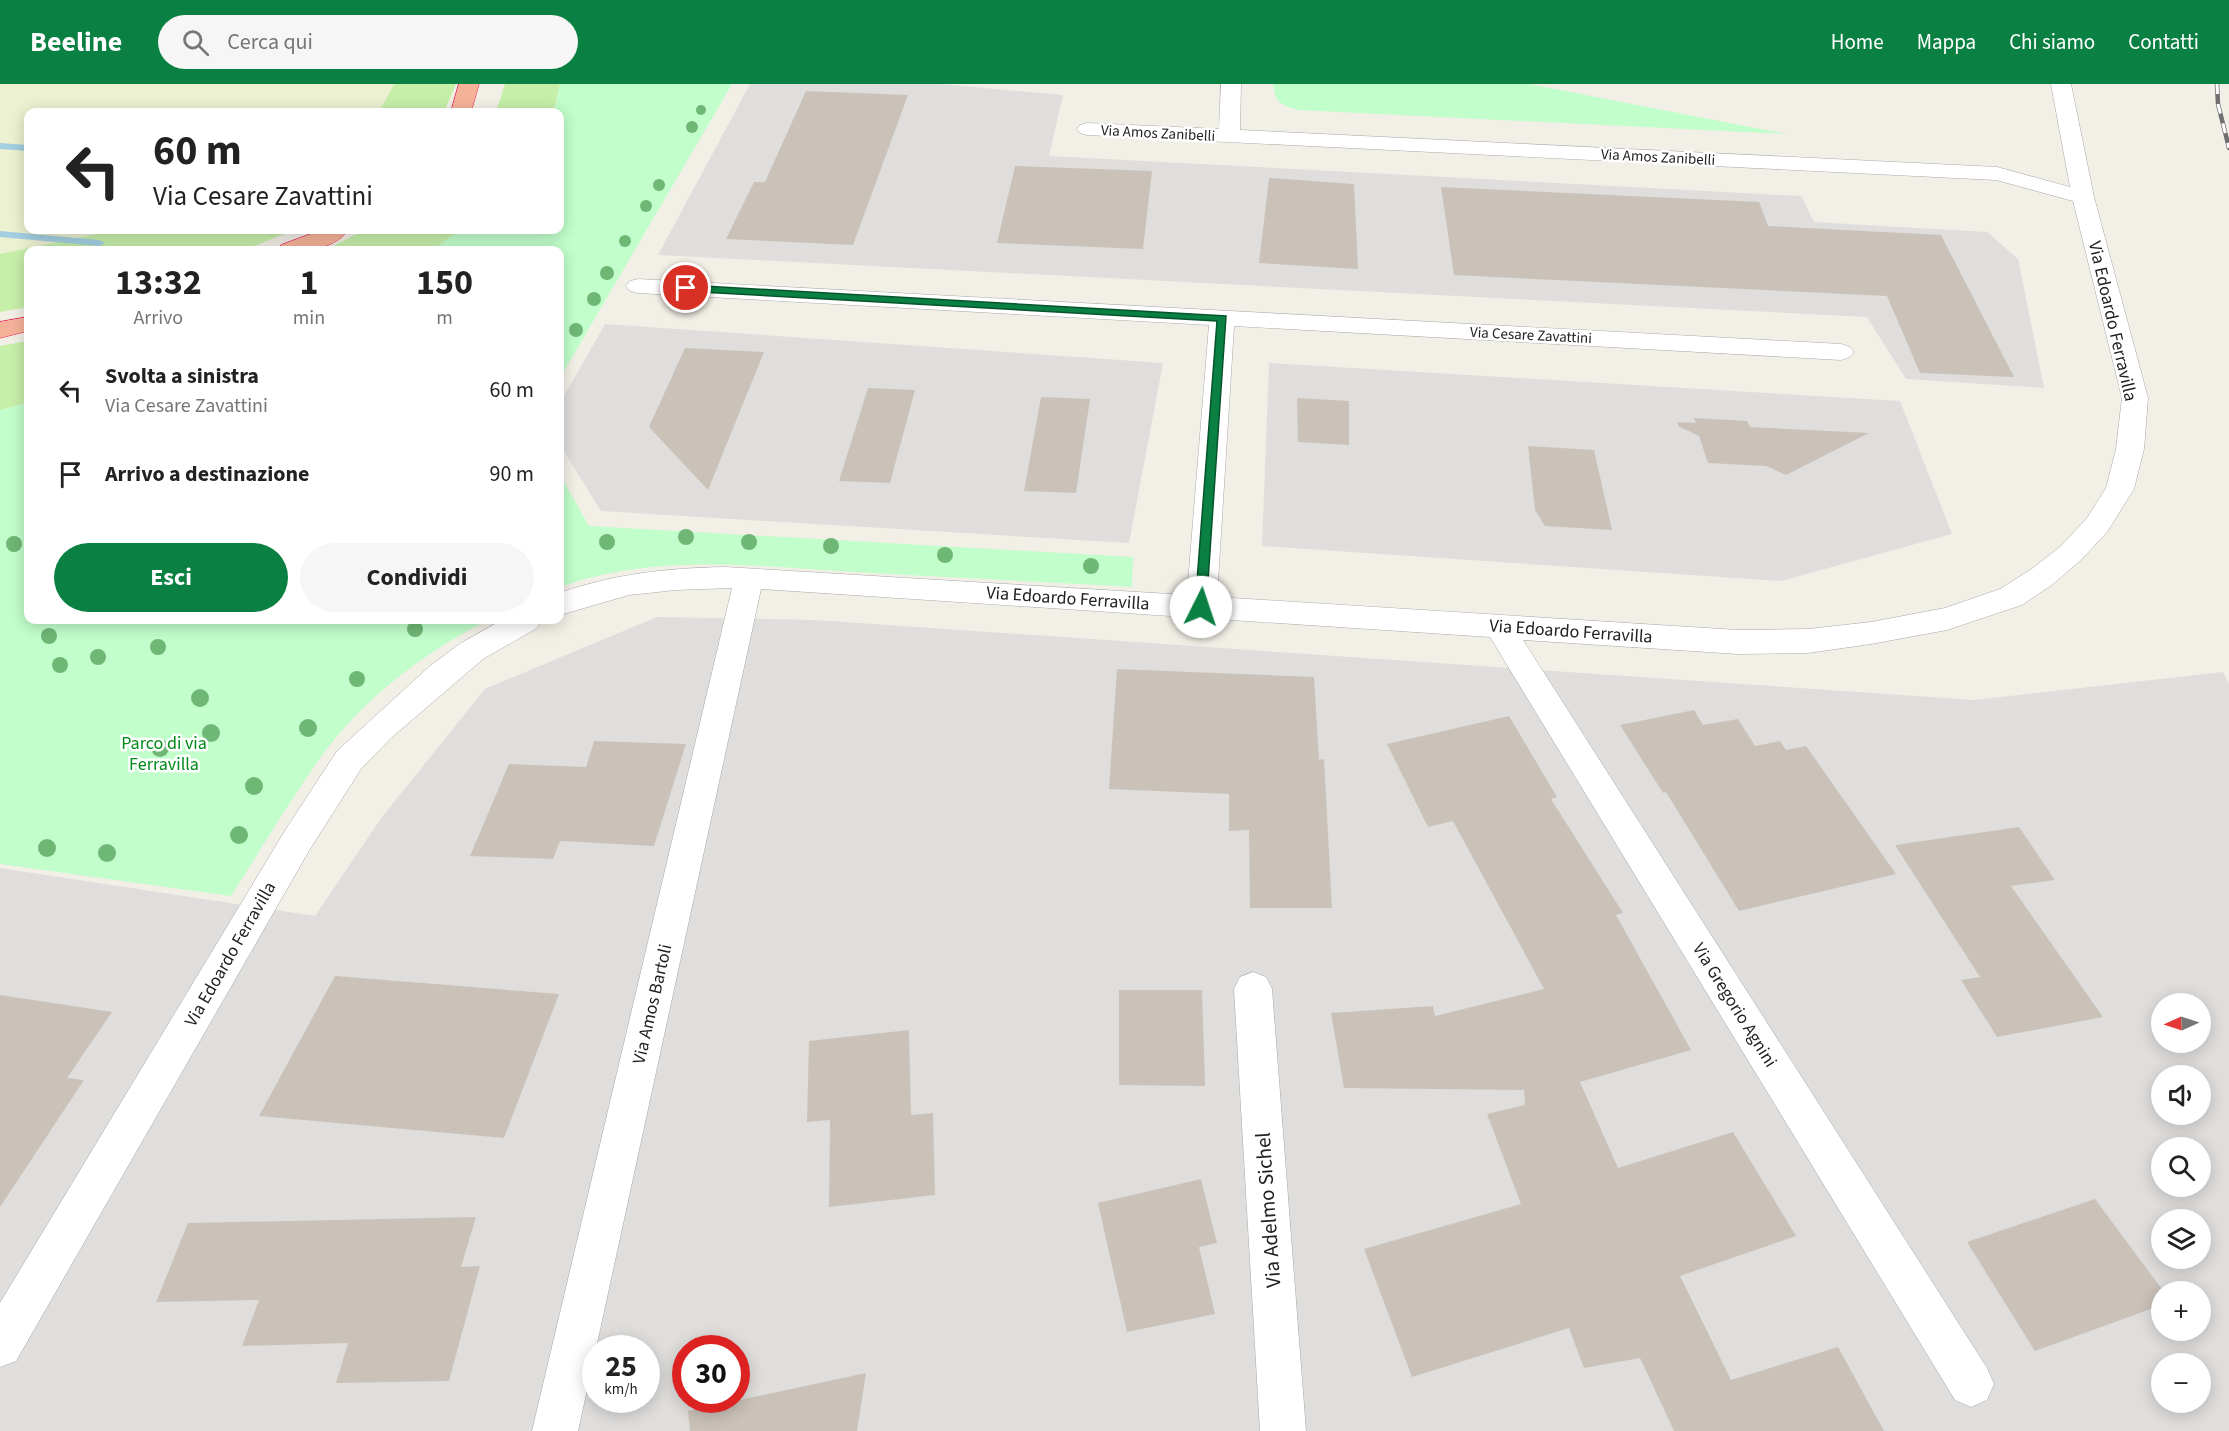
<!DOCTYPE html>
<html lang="it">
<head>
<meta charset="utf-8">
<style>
  body { margin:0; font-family:"Source Sans 3",sans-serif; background:#f6f6f6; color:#222; height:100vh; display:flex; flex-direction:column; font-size:22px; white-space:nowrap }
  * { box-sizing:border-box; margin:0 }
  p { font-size:20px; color:#767676 }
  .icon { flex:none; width:33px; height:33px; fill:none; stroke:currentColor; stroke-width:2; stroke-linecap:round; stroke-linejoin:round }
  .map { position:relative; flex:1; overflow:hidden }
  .drawer { position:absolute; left:24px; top:162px; width:540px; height:378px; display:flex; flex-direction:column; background:#fff; border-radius:12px; box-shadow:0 3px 15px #0003 }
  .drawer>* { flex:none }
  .hud { position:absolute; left:24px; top:24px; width:540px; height:126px; border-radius:12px; box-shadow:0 3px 15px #0003; background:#fff; color:#222; overflow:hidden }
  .needle { width:39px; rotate:267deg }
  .controls { position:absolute; left:2151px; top:909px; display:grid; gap:12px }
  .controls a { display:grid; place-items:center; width:60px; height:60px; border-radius:50%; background:#fff; box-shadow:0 3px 15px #0003; font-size:30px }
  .speed { position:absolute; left:582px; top:1251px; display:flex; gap:12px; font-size:30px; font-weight:700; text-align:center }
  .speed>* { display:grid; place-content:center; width:78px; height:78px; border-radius:50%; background:#fff; box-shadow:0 3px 15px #0003; line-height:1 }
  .speed small { font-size:15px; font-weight:400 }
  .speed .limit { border:9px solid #d22; background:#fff; color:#111 }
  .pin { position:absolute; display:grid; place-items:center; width:51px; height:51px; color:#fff; margin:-26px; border:3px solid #fff; border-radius:50%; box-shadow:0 2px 6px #0007 }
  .me { position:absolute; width:66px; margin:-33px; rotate:4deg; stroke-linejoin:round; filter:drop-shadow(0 0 4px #0008) }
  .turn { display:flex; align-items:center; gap:21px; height:126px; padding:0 30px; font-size:27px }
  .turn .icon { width:78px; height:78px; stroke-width:2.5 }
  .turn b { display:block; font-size:42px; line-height:51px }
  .eta { display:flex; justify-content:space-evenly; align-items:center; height:102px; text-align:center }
  .eta b { font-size:36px; font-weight:700; line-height:42px }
  .button { display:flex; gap:12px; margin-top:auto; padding:12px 30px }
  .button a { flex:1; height:69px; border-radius:36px; background:#0b8043; color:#fff; font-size:24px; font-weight:700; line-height:69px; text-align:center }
  .button a+a { background:#f6f6f6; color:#222 }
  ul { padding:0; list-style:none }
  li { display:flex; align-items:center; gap:18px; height:84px; padding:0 30px }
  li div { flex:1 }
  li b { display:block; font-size:22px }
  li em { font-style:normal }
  header { display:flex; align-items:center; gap:36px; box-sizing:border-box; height:84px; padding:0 30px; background:#0b8043; color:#fff }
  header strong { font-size:28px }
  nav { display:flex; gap:33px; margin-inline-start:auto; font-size:21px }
  .search { width:420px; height:54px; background:#f6f6f6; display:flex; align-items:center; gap:15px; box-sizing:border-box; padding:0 21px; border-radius:33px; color:#767676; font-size:22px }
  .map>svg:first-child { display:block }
  .residential { fill:#dfdedd; fill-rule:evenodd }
  .farmland { fill:#ecf1d1 }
  .grass { fill:#c6efa9 }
  .park { fill:#c1fecb }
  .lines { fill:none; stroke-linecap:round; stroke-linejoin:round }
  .stream { fill:#a4cfe2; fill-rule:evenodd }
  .building { fill:#cac2b9 }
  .minor-casing { stroke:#a8a8a8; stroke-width:1 }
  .trunk-casing { stroke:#e91a51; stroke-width:1 }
  .minor { fill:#fff; fill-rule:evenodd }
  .trunk { fill:#f6b299; fill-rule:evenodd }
  .rail-casing { stroke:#6f6f6f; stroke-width:4.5 }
  .rail { stroke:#fff; stroke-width:3; stroke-dasharray:10; stroke-linecap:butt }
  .tree { fill:#6fb775 }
  .route { fill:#0b8043; stroke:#07532c; stroke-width:1.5 }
  .labels { text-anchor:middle; stroke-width:5; stroke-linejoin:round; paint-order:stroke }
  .far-street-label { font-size:15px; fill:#212121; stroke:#fff }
  .street-label { font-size:18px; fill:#212121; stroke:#fff }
  .park-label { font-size:18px; fill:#038a19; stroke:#fff }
  .near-street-label { font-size:21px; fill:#212121; stroke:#fff }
</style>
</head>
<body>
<header>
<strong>Beeline</strong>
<div class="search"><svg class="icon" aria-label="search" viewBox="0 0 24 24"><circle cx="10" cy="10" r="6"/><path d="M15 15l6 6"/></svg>Cerca qui</div>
<nav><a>Home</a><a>Mappa</a><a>Chi siamo</a><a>Contatti</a></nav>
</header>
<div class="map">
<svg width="2229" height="1347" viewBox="0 0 2229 1347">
  <rect width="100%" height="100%" fill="#f2efe6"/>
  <g class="residential">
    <polygon points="750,0 940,0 1063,11 1049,72 1801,112 1814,138 1987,148 2018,175 2044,304 1906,295 1867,233 658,171"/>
    <polygon points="605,240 1163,279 1129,459 601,427 560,361 560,319"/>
    <polygon points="1269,279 1900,317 1952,450 1781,497 1262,462"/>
    <path d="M657,533L815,536L1974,616L2223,588L2229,600V1347H0V784L315,832L382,733L485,605ZM2162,920H2200V958H2162ZM2162,992H2200V1030H2162ZM2162,1064H2200V1102H2162ZM2162,1136H2200V1174H2162ZM2162,1208H2200V1246H2162ZM596,1264H646V1316H596ZM686,1264H736V1316H686ZM2162,1280H2200V1318H2162Z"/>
  </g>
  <polygon class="farmland" points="0,0 394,0 379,28 28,28 28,146 116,146 0,170"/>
  <g class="grass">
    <polygon points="394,0 456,0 444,28 379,28"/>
    <polygon points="505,0 560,0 554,28 496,28"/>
    <polygon points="116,146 294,146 244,166 28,166 28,223 0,228 0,170"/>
    <polygon points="365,146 459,146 433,166 325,166"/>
    <polygon points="28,257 28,319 0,326 0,262"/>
  </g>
  <g class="park">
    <polygon points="560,0 732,0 560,294 560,166 433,166 459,146 560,146 560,28 554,28"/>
    <path d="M1273,0H1529L1786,50L1298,26C1281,21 1275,19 1273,0Z"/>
    <path d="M28,319V536H488C425,568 365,613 323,670C290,716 261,765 231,812L0,780V326Z"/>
    <path d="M560,391L589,442L1133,473L1132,503C1039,498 946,493 854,488C756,482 653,469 560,503Z"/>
  </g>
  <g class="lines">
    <g class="stream">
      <polygon points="0,59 28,61 28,67 0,65"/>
      <polygon points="0,147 99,156 105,159 99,162 0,153"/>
    </g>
  </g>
  <g class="building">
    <polygon points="806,7 908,11 853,161 726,155 754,98 765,98"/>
    <polygon points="1015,82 1152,87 1143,165 997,159"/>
    <polygon points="1269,94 1354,100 1358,185 1259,179"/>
    <polygon points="1441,103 1759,118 1768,142 1941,151 2014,293 1920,289 1887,212 1454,191"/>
    <polygon points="685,264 764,268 708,406 649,343"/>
    <polygon points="868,304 915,306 890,399 839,397"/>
    <polygon points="1041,313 1090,315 1076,409 1024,407"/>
    <polygon points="1297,314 1349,317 1349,361 1298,358"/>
    <polygon points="1694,334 1747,337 1750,343 1869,349 1786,391 1766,382 1708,379 1699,352 1678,342 1678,338 1696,339"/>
    <polygon points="1528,362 1594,366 1612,446 1545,442 1535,426"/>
    <polygon points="1117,585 1314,593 1319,676 1324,675 1332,824 1250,824 1249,746 1229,747 1229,710 1109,705"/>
    <polygon points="1694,626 1703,641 1738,635 1755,662 1780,657 1786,666 1806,662 1896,790 1739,827 1666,708 1663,709 1620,641"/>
    <polygon points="1509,632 1557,713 1551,715 1623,829 1616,831 1691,966 1580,998 1618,1084 1733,1048 1796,1152 1680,1192 1731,1296 1838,1263 1884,1347 1674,1347 1640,1274 1584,1284 1569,1244 1412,1293 1364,1165 1521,1120 1487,1030 1525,1021 1524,1006 1344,1004 1331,929 1433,922 1435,932 1544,905 1453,737 1428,743 1387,660"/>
    <polygon points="594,657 686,660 654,762 560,757 553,775 470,772 509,680 586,683"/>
    <polygon points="2019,743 2055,796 2011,802 2103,933 1997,953 1961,896 1980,893 1895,761"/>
    <polygon points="335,892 559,910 504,1054 259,1032"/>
    <polygon points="1119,906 1202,906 1205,1002 1119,1001"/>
    <polygon points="0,911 112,928 67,994 84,996 0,1123"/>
    <polygon points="909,946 911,1031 933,1029 935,1111 829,1123 830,1036 807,1038 809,957"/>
    <polygon points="1201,1095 1217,1159 1199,1163 1215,1230 1127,1248 1098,1119"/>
    <polygon points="2095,1115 2164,1208 2162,1208 2162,1221 2035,1267 1967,1158"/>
    <polygon points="476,1133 461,1183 480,1182 449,1297 336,1299 348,1259 242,1262 259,1216 156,1218 188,1139"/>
    <polygon points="866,1289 857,1347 690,1347 688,1327"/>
  </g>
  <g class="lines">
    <defs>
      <g id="minor">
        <path d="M1221,0H1241L1240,46L1997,83L2070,103L2051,0H2071L2094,113L2148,314L2144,365L2134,405L2107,448L2081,476L2053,500L2022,521L1947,546L1871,560L1808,569L1738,570L1523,556L1987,1284L1994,1300L1987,1316L1971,1323L1955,1316L1490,553L761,505L578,1347H532L732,504L676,506L629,511L560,531V509C613,490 668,484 725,483L1187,511L1209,241L638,209L630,207L626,202L630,197L638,195L1841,260L1850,263L1854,268L1850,273L1841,276L1234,242L1217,513L1738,546L1808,545L1871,538L1945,524L2000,505L2033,484L2061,462L2087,434L2106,404L2116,365L2122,314L2073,117L1996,96L1087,51L1080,49L1077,45L1080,41L1087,39L1219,45Z"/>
        <polygon points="502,536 541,536 537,544 483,575 391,654 361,685 310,765 16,1277 0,1283 0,1219 286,745 337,667 430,582 461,559"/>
        <polygon points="1253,888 1266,893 1272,905 1306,1347 1260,1347 1234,905 1240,893"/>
      </g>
      <g id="trunk">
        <polygon points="459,0 479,0 471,28 451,28"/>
        <path d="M321,146H348C334,167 300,168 277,166L281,161Z"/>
        <polygon points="28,233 28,247 0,254 0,238"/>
      </g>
    </defs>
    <use href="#minor" class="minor-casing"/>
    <use href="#trunk" class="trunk-casing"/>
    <use href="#minor" class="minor"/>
    <use href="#trunk" class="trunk"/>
    <defs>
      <polyline id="rail" points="2217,0 2218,20 2229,64"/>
    </defs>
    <use href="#rail" class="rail-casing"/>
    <use href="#rail" class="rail"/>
  </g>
  <g class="tree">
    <circle cx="701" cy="26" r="5"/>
    <circle cx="692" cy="43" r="6"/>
    <circle cx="659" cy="101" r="6"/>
    <circle cx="646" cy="122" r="6"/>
    <circle cx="625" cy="157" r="6"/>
    <circle cx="607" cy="189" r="7"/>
    <circle cx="594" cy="215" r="7"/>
    <circle cx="576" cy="246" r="7"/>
    <circle cx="686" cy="453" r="8"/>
    <circle cx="607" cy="458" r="8"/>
    <circle cx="749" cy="458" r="8"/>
    <circle cx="14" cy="460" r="8"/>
    <circle cx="831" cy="462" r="8"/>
    <circle cx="945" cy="471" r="8"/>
    <circle cx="1091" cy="482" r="8"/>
    <circle cx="415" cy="545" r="8"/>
    <circle cx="49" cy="552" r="8"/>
    <circle cx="158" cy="563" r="8"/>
    <circle cx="98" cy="573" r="8"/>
    <circle cx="60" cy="581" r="8"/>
    <circle cx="357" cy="595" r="8"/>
    <circle cx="200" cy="614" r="9"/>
    <circle cx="308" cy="644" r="9"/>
    <circle cx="211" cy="649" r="9"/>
    <circle cx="160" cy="664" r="9"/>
    <circle cx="254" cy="702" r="9"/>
    <circle cx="239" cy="751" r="9"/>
    <circle cx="47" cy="764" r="9"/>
    <circle cx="107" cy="769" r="9"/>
  </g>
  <polygon class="route" points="686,201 1226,232 1206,526 1197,526 1195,523 1217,237 682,207 682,202"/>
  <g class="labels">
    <g class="far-street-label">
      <text transform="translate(1158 49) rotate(3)" y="5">Via Amos Zanibelli</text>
      <text transform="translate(1658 73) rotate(3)" y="5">Via Amos Zanibelli</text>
      <text transform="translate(1531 251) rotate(3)" y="5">Via Cesare Zavattini</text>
    </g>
    <g class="street-label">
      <text transform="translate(2113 237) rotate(77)" y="6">Via Edoardo Ferravilla</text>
      <text transform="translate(1068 514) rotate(4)" y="6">Via Edoardo Ferravilla</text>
      <text transform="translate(1571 547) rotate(4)" y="6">Via Edoardo Ferravilla</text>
      <text transform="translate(230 870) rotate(-60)" y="6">Via Edoardo Ferravilla</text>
      <text transform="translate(652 920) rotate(-77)" y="6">Via Amos Bartoli</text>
      <text transform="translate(1735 921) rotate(58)" y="6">Via Gregorio Agnini</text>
    </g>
    <g class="park-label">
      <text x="164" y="665">Parco di via<tspan x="164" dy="21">Ferravilla</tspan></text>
    </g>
    <g class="near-street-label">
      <text transform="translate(1268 1126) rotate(-94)" y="7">Via Adelmo Sichel</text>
    </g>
  </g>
</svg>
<div class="controls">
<a><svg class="needle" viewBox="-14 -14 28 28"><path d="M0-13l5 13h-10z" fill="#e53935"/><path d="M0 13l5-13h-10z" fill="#767676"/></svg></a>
<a><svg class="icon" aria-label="sound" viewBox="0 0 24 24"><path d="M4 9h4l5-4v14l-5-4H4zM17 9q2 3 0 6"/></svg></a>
<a><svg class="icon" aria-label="search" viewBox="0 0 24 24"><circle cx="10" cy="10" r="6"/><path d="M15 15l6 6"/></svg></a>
<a><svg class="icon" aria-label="layers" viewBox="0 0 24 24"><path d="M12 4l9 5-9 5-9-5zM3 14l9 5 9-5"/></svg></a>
<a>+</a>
<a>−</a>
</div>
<div class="speed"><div>25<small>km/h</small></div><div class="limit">30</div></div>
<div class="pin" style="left:686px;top:204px;background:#d93025"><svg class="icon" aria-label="arrive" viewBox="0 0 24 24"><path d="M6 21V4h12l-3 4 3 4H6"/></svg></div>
<svg class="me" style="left:1201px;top:523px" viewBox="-20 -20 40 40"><circle r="19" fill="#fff"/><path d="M0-13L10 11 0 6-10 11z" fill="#0b8043"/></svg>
<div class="hud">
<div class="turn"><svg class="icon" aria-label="left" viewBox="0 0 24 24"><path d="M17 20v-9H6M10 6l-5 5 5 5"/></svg><div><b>60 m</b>Via Cesare Zavattini</div></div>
</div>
<section class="drawer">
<div class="eta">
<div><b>13:32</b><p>Arrivo</p></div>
<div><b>1</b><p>min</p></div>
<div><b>150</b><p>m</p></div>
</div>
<ul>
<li><svg class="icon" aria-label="left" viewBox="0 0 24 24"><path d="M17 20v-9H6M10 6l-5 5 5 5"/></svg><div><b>Svolta a sinistra</b><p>Via Cesare Zavattini</p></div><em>60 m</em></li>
<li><svg class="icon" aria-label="arrive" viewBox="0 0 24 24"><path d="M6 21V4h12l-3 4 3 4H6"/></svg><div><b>Arrivo a destinazione</b></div><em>90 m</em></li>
</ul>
<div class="button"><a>Esci</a><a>Condividi</a></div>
</section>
</div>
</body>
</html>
